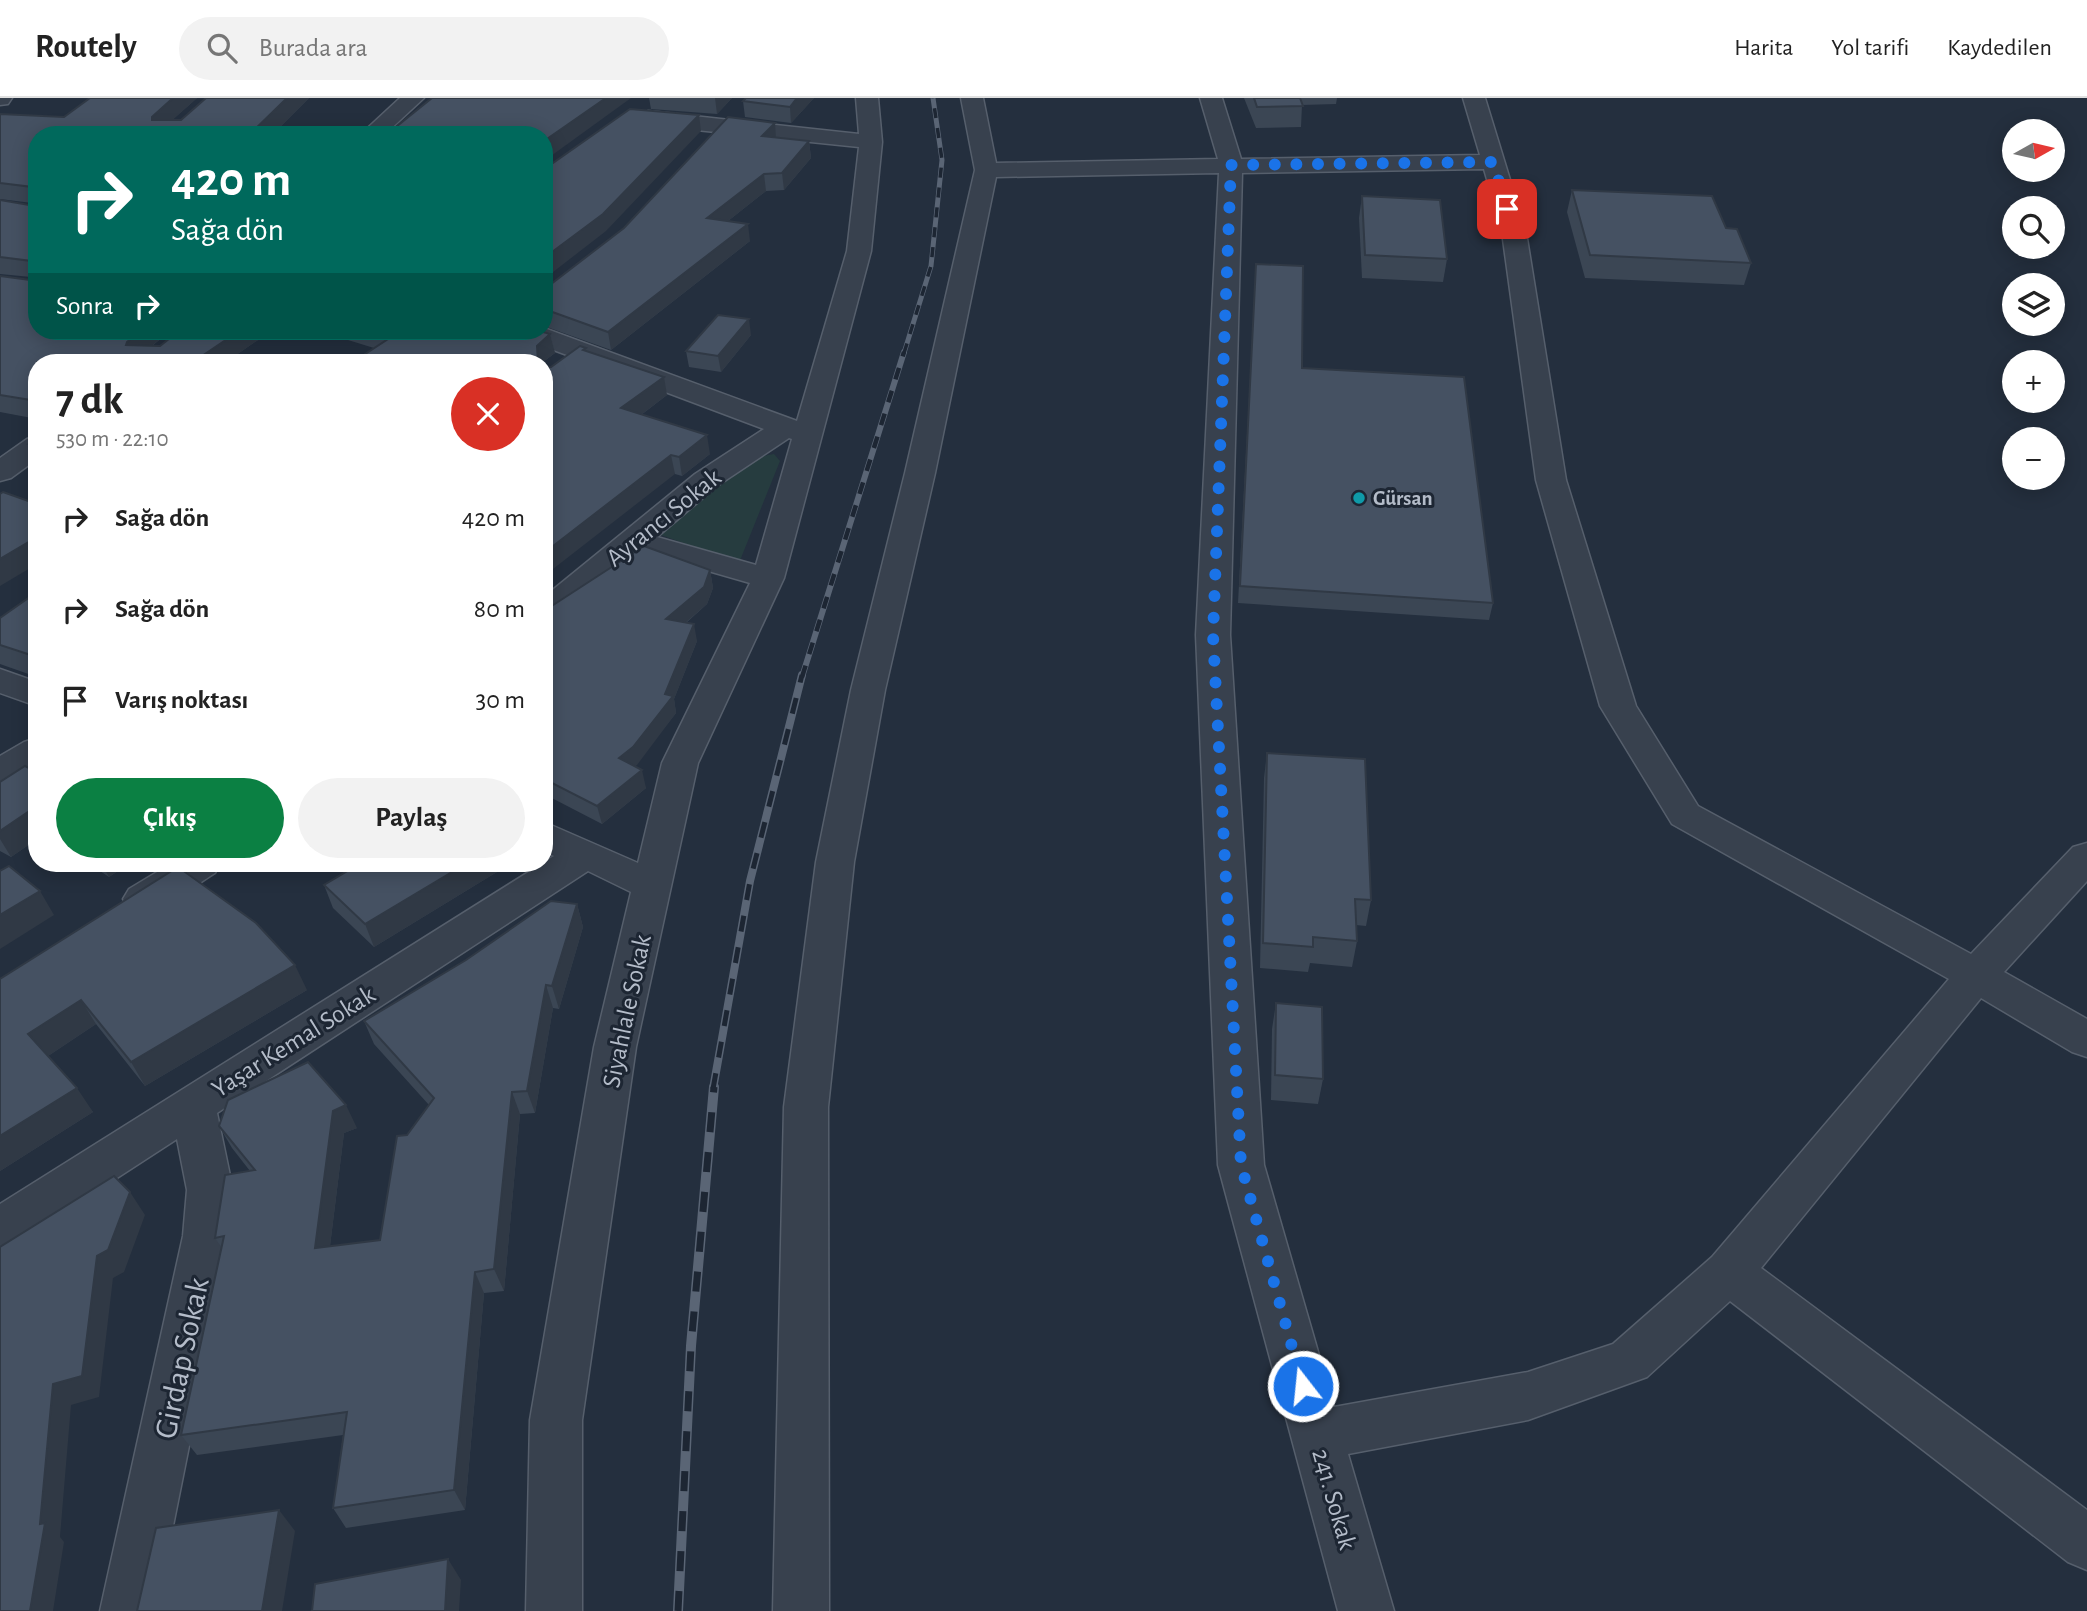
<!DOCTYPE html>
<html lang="tr">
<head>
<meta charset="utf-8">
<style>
  body { margin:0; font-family:"Alegreya Sans",sans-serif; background:#f2f2f2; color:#222; height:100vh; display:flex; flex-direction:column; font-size:26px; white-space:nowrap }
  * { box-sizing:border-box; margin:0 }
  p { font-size:23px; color:#767676 }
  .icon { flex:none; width:38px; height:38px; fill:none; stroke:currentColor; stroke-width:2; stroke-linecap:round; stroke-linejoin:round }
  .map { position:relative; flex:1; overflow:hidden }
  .drawer { position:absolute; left:28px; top:256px; width:525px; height:518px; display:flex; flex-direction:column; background:#fff; border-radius:28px; box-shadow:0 4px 18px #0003 }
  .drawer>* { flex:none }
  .hud { position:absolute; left:28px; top:28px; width:525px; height:214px; border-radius:28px; box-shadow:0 4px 18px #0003; background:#00695c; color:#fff; overflow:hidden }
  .needle { width:46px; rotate:82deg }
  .controls { position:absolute; left:2002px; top:21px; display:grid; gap:14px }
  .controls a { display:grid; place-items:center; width:63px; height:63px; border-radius:50%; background:#fff; box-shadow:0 4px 18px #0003; font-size:35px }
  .pin { position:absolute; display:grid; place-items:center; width:60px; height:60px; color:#fff; margin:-30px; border-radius:14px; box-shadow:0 4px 10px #0006 }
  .me { position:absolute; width:77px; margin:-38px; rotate:344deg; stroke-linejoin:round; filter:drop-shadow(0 0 5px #0008) }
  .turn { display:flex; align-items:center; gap:24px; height:147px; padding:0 28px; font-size:32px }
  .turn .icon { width:91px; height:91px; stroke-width:2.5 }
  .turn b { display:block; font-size:49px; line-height:60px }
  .then { display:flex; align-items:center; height:66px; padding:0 28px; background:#0003; gap:14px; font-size:26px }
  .round { display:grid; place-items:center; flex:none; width:74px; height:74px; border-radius:37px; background:#f2f2f2 }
  .summary { display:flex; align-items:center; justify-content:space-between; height:119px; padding:0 28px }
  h1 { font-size:42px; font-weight:600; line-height:52px }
  .action { display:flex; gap:14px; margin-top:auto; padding:14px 28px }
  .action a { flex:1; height:80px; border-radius:42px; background:#0b8043; color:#fff; font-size:28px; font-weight:600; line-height:80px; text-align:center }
  .action a+a { background:#f2f2f2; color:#222 }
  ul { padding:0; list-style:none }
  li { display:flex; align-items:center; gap:21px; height:91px; padding:0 28px }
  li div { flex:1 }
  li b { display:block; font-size:26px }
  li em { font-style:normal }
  header { display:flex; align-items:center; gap:42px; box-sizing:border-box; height:98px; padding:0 35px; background:#fff; border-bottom:2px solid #e0e0e0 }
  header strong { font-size:33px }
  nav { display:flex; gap:38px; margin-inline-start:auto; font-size:24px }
  .search { width:490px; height:63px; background:#f2f2f2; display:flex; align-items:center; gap:18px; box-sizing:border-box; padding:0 24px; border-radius:38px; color:#767676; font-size:26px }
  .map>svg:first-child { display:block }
  .green { fill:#263c3f }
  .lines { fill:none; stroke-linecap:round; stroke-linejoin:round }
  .minor-casing { stroke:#565f6c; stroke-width:3 }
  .minor { fill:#38414e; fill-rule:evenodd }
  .rail-far3-casing { stroke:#5a6575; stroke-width:5 }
  .rail-far2-casing { stroke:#5a6575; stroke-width:6 }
  .rail-far1-casing { stroke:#5a6575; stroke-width:8 }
  .rail-casing { stroke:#5a6575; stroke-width:10 }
  .rail-far3 { stroke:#1d2633; stroke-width:3.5; stroke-dasharray:10; stroke-linecap:butt }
  .rail-far2 { stroke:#1d2633; stroke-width:4.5; stroke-dasharray:12; stroke-linecap:butt }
  .rail-far1 { stroke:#1d2633; stroke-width:5; stroke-dasharray:16; stroke-linecap:butt }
  .rail { stroke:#1d2633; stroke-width:7; stroke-dasharray:20; stroke-linecap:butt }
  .wall { fill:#3b4654; fill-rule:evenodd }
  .shaded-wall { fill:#303945 }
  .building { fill:#455162; stroke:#303945; stroke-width:2 }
  .route { stroke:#1a73e8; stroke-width:12; stroke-dasharray:0 21.6 }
  .culture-dot { fill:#0f9aa8; stroke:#1d2633; stroke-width:2.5 }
  .labels { text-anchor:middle; stroke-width:6; stroke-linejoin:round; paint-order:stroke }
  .far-poi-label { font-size:21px; font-weight:bold; fill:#b4bcc9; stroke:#1d2633; text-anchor:start }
  .street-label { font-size:26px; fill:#b4bcc9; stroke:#1d2633 }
  .near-street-label { font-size:32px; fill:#b4bcc9; stroke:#1d2633 }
</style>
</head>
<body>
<header>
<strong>Routely</strong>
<div class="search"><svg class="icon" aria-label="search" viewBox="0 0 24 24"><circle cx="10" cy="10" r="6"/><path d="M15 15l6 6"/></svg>Burada ara</div>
<nav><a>Harita</a><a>Yol tarifi</a><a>Kaydedilen</a></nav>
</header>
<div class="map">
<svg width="2087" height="1513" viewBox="0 0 2087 1513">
  <rect width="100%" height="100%" fill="#242f3e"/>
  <path class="green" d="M774,356L780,363L739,465L661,437C687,415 741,359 774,356Z"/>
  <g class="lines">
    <defs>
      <g id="minor">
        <polygon points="0,0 12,0 8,6 0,7"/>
        <polygon points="400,0 424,0 384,37 360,37"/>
        <path d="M856,0H878L882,44L871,153L784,480L698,665L636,949L582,1322V1513H526L530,1322L594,949L631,794L588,773L217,1015L233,1092L231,1138L156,1513H100L183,1138L187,1092L177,1041L17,1145L0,1151V1106L554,758L544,753V724L638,765L662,665L750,485L639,453L556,523L544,526V499L695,376L764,331L519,239L515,233H544V230L797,323L847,153L859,49L648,27L637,20L648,13L859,36ZM789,340L792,341L756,467L657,439L717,388Z"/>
        <path d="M961,0H983L996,65L1218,61L1200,0H1222L1241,61L1480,57L1463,0H1485L1526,134L1566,382L1636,608L1698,708L1971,856L2073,749L2087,745V783L2004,874L2087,921V959L2072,954L1981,900L1761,1170L2087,1412V1472L2068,1464L1730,1203L1647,1279L1528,1322L1348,1356L1394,1513H1338L1218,1067L1196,537L1219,75L996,79L935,375L885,592L854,764L828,1009L829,1513H773L784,1009L816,764L851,592L905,375L975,72ZM1484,71L1502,134L1536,382L1600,608L1672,726L1949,881L1712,1159L1613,1246L1528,1274L1334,1309L1264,1067L1230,537L1242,75Z"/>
        <polygon points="37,338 37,361 11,380 0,383 0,360 27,341"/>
        <polygon points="0,571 37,584 37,608 0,595"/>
        <polygon points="37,640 37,669 13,684 0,687 0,658 24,644"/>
        <path d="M172,765H220L215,775C190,790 159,820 129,811L123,801L129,791Z"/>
      </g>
    </defs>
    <use href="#minor" class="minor-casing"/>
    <use href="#minor" class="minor"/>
    <defs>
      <polyline id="rail-far3" points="904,255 931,168 942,62 933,0"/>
      <polyline id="rail-far2" points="802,579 904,254"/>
      <polyline id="rail-far1" points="713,991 750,783 802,577"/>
      <polyline id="rail" points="678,1513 691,1248 714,989"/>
    </defs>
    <use href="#rail-far3" class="rail-far3-casing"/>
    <use href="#rail-far2" class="rail-far2-casing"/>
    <use href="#rail-far1" class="rail-far1-casing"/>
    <use href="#rail" class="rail-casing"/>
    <use href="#rail-far3" class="rail-far3"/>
    <use href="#rail-far2" class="rail-far2"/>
    <use href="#rail-far1" class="rail-far1"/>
    <use href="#rail" class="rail"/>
  </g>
  <g class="wall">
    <path d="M90,0H197L172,22H181L309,0L272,37H37V233H170L152,248H160L271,233L226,264H37V321L0,314V178L31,182V179L0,176V16L64,19ZM0,101L32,105L29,107L0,103Z"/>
    <polygon points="649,0 732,0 717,16 651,11"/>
    <polygon points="814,0 791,25 745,19 743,3"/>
    <polygon points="1244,0 1337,0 1336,6 1302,7 1301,29 1256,30"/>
    <polygon points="776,40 809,43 811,60 784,92 766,93 728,123 750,143 611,252 544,228 544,188 551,186"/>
    <polygon points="1572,92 1726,130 1751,165 1744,187 1585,180 1567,114"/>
    <polygon points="1362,98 1447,161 1443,184 1362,180 1359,120"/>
    <polygon points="1256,166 1302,270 1493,505 1489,522 1238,505"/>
    <polygon points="291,233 540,233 550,236 555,255 543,264 353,264 374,250 322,234 312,240"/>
    <polygon points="751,237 721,274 689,269 686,253"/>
    <polygon points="587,254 667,297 641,317 710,356 682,378 675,376 551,269"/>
    <polygon points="37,342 37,362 29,346"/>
    <polygon points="710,472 713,490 707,506 686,525 697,543 674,601 676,615 634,668 646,690 602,726 544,696 544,513"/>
    <polygon points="37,494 37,579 0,566 0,520"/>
    <polygon points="1267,655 1371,802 1366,828 1356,827 1357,843 1352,869 1310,865 1308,874 1260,870 1264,680"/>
    <polygon points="37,674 37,741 11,759 0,753 0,684"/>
    <polygon points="88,765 130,765 109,779"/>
    <polygon points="510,766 374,849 333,810 324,787"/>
    <polygon points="577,806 583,829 559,911 553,910 535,1015 520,1016 504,1193 484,1195 465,1412 346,1430 333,1410 343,1337 197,1357 181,1337 222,1150 215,1140 250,1073 232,1050 219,1028 357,1030 344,1035 330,1148 380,1142 407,1037 429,1007 374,946 364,923"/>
    <polygon points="0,881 307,892 145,988 96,926 48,958 93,1014 0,1073"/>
    <polygon points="1276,905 1323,981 1318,1006 1271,1002 1272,931"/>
  </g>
  <g class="shaded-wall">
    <polygon points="173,0 197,0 158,35 152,22 152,19"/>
    <polygon points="287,0 309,0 272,37 249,37"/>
    <polygon points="606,0 631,0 544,63 544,43"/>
    <polygon points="715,0 732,0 717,16"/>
    <polygon points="797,0 814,0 791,25 790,9"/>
    <polygon points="699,17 701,33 606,133 544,181 544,160"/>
    <polygon points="775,25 776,41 762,38"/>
    <polygon points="809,43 811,60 784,92 782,75"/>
    <polygon points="764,76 766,93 709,138 707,120"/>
    <polygon points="748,126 750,143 611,252 608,234"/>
    <polygon points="749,221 751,237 721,274 718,258"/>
    <polygon points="140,233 170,233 134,262 126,247 127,244"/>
    <polygon points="239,233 271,233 226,264 193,264"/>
    <polygon points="309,233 321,233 322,234 312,240"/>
    <polygon points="550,236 555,255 543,264 538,264 537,248"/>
    <polygon points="664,279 667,297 625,329 621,310"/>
    <polygon points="707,337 710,356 682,378 679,359"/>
    <polygon points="671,357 675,376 544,478 544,455"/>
    <polygon points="37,439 37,466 0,488 0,461"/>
    <polygon points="710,472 713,490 707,506 670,538 666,521"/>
    <polygon points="694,526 697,543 674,601 676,615 637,667 623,678 619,660 665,596"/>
    <polygon points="642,672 646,690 602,726 597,708"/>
    <polygon points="31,712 37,723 37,741 11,759 0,741 0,733"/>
    <polygon points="101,765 130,765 109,779"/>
    <polygon points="467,765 509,765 510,766 374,849 365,826"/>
    <polygon points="40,793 54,817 0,851 0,817"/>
    <polygon points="577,806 583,829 559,911 552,888"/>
    <polygon points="295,867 307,892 145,988 131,964"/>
    <polygon points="546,887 553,910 535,1015 527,993"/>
    <polygon points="81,902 96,926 45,960 28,936"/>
    <polygon points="77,990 93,1014 0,1073 0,1038"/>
    <polygon points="512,994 520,1016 504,1193 494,1171"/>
    <polygon points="346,1007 357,1030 344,1035 327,1172 315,1150 333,1013"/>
    <polygon points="130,1094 145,1117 124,1174 113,1180 99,1299 71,1307 60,1439 64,1444 53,1513 30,1513 40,1426 53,1286 97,1158"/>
    <polygon points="475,1174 484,1195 465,1412 454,1392"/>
    <polygon points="279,1412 295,1433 282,1513 262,1513"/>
    <polygon points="448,1461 461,1482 459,1513 445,1513"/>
  </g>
  <g class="building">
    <polygon points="90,0 173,0 152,19 152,22 181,22 206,0 287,0 249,37 37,37 37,233 140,233 127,244 126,247 160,248 179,233 239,233 193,264 37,264 37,303 0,297 0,178 31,182 31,163 0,159 0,102 29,107 32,105 32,89 0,85 0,16 64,19"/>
    <polygon points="432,0 606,0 544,43 544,37 386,37"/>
    <polygon points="746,0 797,0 790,9 743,3"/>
    <polygon points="1254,0 1300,0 1303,8 1257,9"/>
    <polygon points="630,11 699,17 603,116 544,160 544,69 550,67"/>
    <polygon points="728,19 775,25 762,38 809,43 782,75 764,76 707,120 748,126 608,234 544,211 544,188 551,186 624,130"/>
    <polygon points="1572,92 1712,98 1726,130 1737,131 1751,165 1590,157"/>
    <polygon points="1362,98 1440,102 1447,161 1365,157"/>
    <polygon points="1256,166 1303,168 1302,270 1464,279 1493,505 1240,488"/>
    <polygon points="718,217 749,221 718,258 686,253"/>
    <polygon points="371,233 540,233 550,236 537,248 538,264 353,264 391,239"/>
    <polygon points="580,248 586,250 583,252 664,279 621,310 707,337 679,359 671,357 544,455 544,270 551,269"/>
    <polygon points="37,342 37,348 29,346"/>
    <polygon points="3,394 37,406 37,439 0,461 0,396"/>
    <polygon points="644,448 710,472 704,489 666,521 694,526 665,596 673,598 633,649 619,660 642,672 597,708 544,681 544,513"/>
    <polygon points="37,494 37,559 0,547 0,520"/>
    <polygon points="1267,655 1365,661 1371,802 1355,801 1357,843 1313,839 1313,849 1263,845"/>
    <polygon points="25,668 37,674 37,716 31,712 0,733 0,684"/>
    <polygon points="361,765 467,765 365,826 324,787"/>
    <polygon points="9,768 40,793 0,817 0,773"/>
    <polygon points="178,769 256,825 295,867 131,964 81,902 28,936 77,990 0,1038 0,881"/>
    <polygon points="551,803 577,806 552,888 546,887 527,993 512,994 494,1171 475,1174 454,1392 333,1410 347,1314 181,1337 224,1138 215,1140 225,1077 255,1072 219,1028 228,1002 308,964 346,1007 333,1013 315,1150 380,1142 397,1038 407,1037 434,1000 364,923 466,862"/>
    <polygon points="1276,905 1322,909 1323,981 1275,977"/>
    <polygon points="114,1078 130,1094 108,1152 97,1158 82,1278 53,1286 40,1426 45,1425 30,1513 0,1513 0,1149"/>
    <polygon points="279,1412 262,1513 137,1513 156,1430"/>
    <polygon points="448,1461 445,1513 312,1513 315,1486"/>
  </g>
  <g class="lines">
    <polyline class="route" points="1303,1288 1241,1067 1213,537 1231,67 1493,64 1507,111"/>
  </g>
  <circle class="culture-dot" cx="1359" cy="400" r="7"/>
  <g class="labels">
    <g class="far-poi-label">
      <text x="1373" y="407">Gürsan</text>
    </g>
    <g class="street-label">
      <text transform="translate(663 419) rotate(-39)" y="9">Ayrancı Sokak</text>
      <text transform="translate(626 913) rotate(-78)" y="9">Siyahlale Sokak</text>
      <text transform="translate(293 943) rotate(-32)" y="9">Yaşar Kemal Sokak</text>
      <text transform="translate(1335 1401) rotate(74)" y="9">241. Sokak</text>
    </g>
    <g class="near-street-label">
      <text transform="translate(181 1260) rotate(-78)" y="11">Girdap Sokak</text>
    </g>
  </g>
</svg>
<div class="controls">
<a><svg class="needle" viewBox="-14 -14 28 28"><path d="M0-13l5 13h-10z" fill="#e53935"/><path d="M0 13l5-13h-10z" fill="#767676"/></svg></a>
<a><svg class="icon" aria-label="search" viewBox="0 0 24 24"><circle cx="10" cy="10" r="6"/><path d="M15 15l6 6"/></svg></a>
<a><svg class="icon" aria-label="layers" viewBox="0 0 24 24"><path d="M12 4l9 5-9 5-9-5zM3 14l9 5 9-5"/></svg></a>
<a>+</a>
<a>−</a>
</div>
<div class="pin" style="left:1507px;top:111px;background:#d93025"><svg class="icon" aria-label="arrive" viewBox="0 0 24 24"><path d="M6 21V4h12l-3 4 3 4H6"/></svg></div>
<svg class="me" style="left:1303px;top:1288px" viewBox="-20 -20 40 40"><circle r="17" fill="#1a73e8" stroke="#fff" stroke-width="3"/><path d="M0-11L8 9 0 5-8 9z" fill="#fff"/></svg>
<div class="hud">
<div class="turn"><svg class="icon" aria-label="right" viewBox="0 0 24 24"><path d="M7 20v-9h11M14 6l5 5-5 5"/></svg><div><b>420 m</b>Sağa dön</div></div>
<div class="then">Sonra<svg class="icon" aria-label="right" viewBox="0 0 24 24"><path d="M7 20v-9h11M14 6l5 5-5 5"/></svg></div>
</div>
<section class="drawer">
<div class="summary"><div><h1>7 dk</h1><p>530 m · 22:10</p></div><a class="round" style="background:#d93025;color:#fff"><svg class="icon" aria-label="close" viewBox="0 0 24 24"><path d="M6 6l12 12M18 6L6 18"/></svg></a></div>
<ul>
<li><svg class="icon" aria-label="right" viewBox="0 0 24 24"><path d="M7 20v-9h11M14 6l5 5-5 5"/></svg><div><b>Sağa dön</b></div><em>420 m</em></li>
<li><svg class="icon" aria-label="right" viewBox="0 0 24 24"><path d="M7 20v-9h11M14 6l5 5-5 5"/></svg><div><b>Sağa dön</b></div><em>80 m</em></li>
<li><svg class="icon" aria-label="arrive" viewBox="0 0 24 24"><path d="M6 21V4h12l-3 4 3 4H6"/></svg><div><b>Varış noktası</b></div><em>30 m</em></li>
</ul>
<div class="action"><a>Çıkış</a><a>Paylaş</a></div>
</section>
</div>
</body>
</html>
